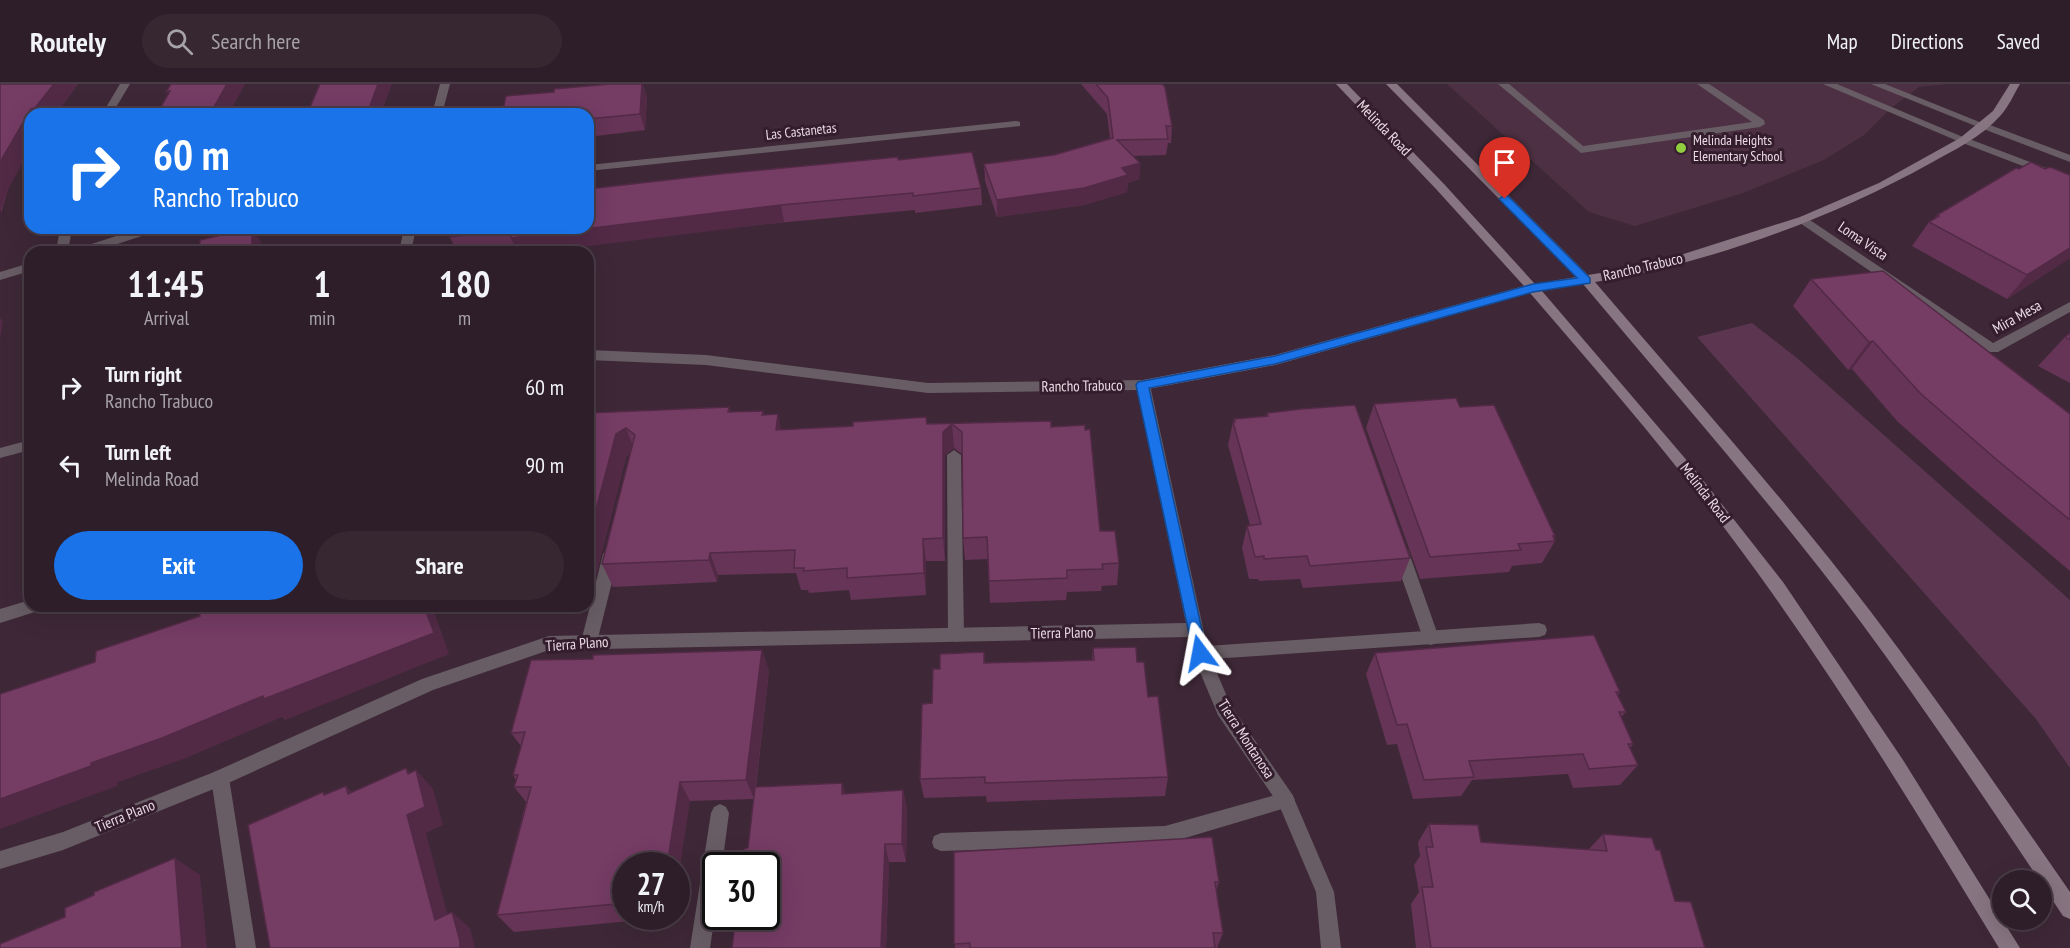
<!DOCTYPE html>
<html lang="en">
<head>
<meta charset="utf-8">
<style>
  body { margin:0; font-family:"PT Sans Narrow",sans-serif; background:#362731; color:#f1f3f6; height:100vh; display:flex; flex-direction:column; font-size:22px; white-space:nowrap }
  * { box-sizing:border-box; margin:0 }
  p { font-size:20px; color:#a7a2a8 }
  .icon { flex:none; width:33px; height:33px; fill:none; stroke:currentColor; stroke-width:2; stroke-linecap:round; stroke-linejoin:round }
  .map { position:relative; flex:1; overflow:hidden }
  .panel { position:absolute; left:24px; top:162px; width:570px; height:366px; display:flex; flex-direction:column; background:#2e1e29; border-radius:18px; box-shadow:0 6px 24px #0002,0 0 0 2px #493c46 }
  .panel>* { flex:none }
  .top-card { position:absolute; left:24px; top:24px; width:570px; height:126px; border-radius:18px; box-shadow:0 6px 24px #0002,0 0 0 2px #493c46; background:#1a73e8; color:#fff; overflow:hidden }
  .buttons { position:absolute; left:1992px; top:786px; display:grid; gap:12px }
  .buttons a { display:grid; place-items:center; width:60px; height:60px; border-radius:50%; background:#2e1e29; box-shadow:0 6px 24px #0002,0 0 0 2px #493c46; font-size:30px }
  .speed { position:absolute; left:612px; top:768px; display:flex; gap:12px; font-size:30px; font-weight:700; text-align:center }
  .speed>* { display:grid; place-content:center; width:78px; height:78px; border-radius:50%; background:#2e1e29; box-shadow:0 6px 24px #0002,0 0 0 2px #493c46; line-height:1 }
  .speed small { font-size:15px; font-weight:400 }
  .speed .limit { border:3px solid #111; border-radius:9px; background:#fff; color:#111 }
  .pin { position:absolute; display:grid; place-items:center; width:51px; height:51px; color:#fff; margin:-62px -26px; border-radius:50% 50% 50% 0; rotate:-45deg; box-shadow:0 0 6px #0007 }
  .pin .icon { rotate:45deg }
  .me { position:absolute; width:66px; margin:-33px; rotate:347deg; stroke-linejoin:round; filter:drop-shadow(0 0 4px #0008) }
  .turn { display:flex; align-items:center; gap:21px; height:126px; padding:0 30px; font-size:27px }
  .turn .icon { width:78px; height:78px; stroke-width:2.5 }
  .turn b { display:block; font-size:42px; line-height:51px }
  .eta { display:flex; justify-content:space-evenly; align-items:center; height:102px; text-align:center }
  .eta b { font-size:36px; font-weight:600; line-height:42px }
  .cta { display:flex; gap:12px; margin-top:auto; padding:12px 30px }
  .cta a { flex:1; height:69px; border-radius:36px; background:#1a73e8; color:#fff; font-size:24px; font-weight:600; line-height:69px; text-align:center }
  .cta a+a { background:#362731; color:#f1f3f6 }
  ul { padding:0; list-style:none }
  li { display:flex; align-items:center; gap:18px; height:78px; padding:0 30px }
  li div { flex:1 }
  li b { display:block; font-size:22px }
  li em { font-style:normal }
  header { display:flex; align-items:center; gap:36px; box-sizing:border-box; height:84px; padding:0 30px; background:#2e1e29; border-bottom:2px solid #493c46 }
  header strong { font-size:28px }
  nav { display:flex; gap:33px; margin-inline-start:auto; font-size:21px }
  .search { width:420px; height:54px; background:#362731; display:flex; align-items:center; gap:15px; box-sizing:border-box; padding:0 21px; border-radius:33px; color:#a7a2a8; font-size:22px }
  .map>svg:first-child { display:block }
  .built { fill:#4d3043 }
  .green { fill:#5c3550 }
  .lines { fill:none; stroke-linecap:round; stroke-linejoin:round }
  .lane { fill:#685d64; fill-rule:evenodd }
  .street { fill:#685d64; fill-rule:evenodd }
  .secondary { fill:#877581; fill-rule:evenodd }
  .wall { fill:#653456 }
  .shaded-wall { fill:#522a46 }
  .building { fill:#753c64; stroke:#522a46; stroke-width:1.5 }
  .route { fill:#1a73e8; stroke:#114b97; stroke-width:1.5 }
  .poi-dot { fill:#91cd3f; stroke:#341e2d; stroke-width:2 }
  .labels { text-anchor:middle; stroke-width:6; stroke-linejoin:round; paint-order:stroke }
  .far-street-label { font-size:14px; fill:#e9dae3; stroke:#341e2d }
  .far-poi-label { font-size:14px; fill:#e9dae3; stroke:#341e2d; text-anchor:start }
  .street-label { font-size:15px; fill:#e9dae3; stroke:#341e2d }
</style>
</head>
<body>
<header>
<strong>Routely</strong>
<div class="search"><svg class="icon" aria-label="search" viewBox="0 0 24 24"><circle cx="10" cy="10" r="6"/><path d="M15 15l6 6"/></svg>Search here</div>
<nav><a>Map</a><a>Directions</a><a>Saved</a></nav>
</header>
<div class="map">
<svg width="2070" height="864" viewBox="0 0 2070 864">
  <rect width="100%" height="100%" fill="#3e2837"/>
  <polygon class="built" points="1447,0 1949,0 1919,3 1890,25 1864,51 1824,76 1743,109 1635,142 1589,128"/>
  <polygon class="green" points="1752,239 1797,274 2070,516 2070,684 2036,635 1697,253"/>
  <g class="lines">
    <g class="lane">
      <polygon points="1498,0 1509,0 1583,62 1752,38 1697,0 1709,0 1764,36 1765,40 1760,43 1581,69"/>
      <polygon points="1823,0 1837,0 1970,56 1964,59 1960,58"/>
      <polygon points="1871,0 1885,0 1987,41 1986,43 1978,43"/>
      <polygon points="954,366 961,371 964,551 962,556 956,558 950,556 948,551 947,371"/>
      <polygon points="1400,460 1405,462 1408,466 1439,554 1437,559 1431,561 1425,559 1423,554 1392,466 1395,462"/>
      <polygon points="611,464 616,466 619,470 597,558 595,563 589,565 583,563 581,558 603,470 606,466"/>
      <polygon points="220,686 226,688 229,694 256,864 236,864 211,694 214,688"/>
      <polygon points="1286,708 1292,710 1295,716 1292,722 1165,760 941,767 934,764 932,758 934,752 941,749 1165,742"/>
      <polygon points="720,720 726,723 729,729 722,782 716,782 716,824 710,864 690,864 711,729 714,723"/>
    </g>
    <g class="street">
      <polygon points="120,0 130,0 112,30 102,30"/>
      <polygon points="440,0 450,0 442,30 432,30"/>
      <polygon points="1016,37 1020,38 1020,42 588,87 588,81"/>
      <polygon points="1982,38 2070,71 2070,78 1978,43 1978,39"/>
      <polygon points="1964,53 2070,93 2070,100 1960,58 1960,54"/>
      <polygon points="1804,132 1993,259 2070,218 2070,228 1998,268 1988,268 1800,139 1800,133"/>
      <polygon points="60,144 72,144 68,168 56,168"/>
      <polygon points="141,144 159,144 157,147 93,168 74,168 76,165"/>
      <polygon points="404,144 416,144 411,168 399,168"/>
      <polygon points="30,179 30,187 0,196 0,188"/>
      <polygon points="588,266 706,271 928,299 1143,296 1150,301 1207,562 1539,539 1545,541 1547,546 1545,551 1539,553 1211,575 1231,622 1292,710 1334,808 1341,864 1321,864 1316,808 1279,721 1218,631 1192,569 1188,553 549,566 433,606 226,700 63,766 0,785 0,767 63,748 214,688 422,595 549,552 1186,539 1137,306 928,309 706,281 588,276"/>
      <polygon points="30,356 30,366 0,374 0,364"/>
      <polygon points="30,516 30,522 40,522 38,527 0,539 0,525"/>
    </g>
    <path class="secondary" d="M1336,0H1347L1444,100L1535,200L1576,193L1386,0H1397L1588,191L1649,181L1800,133L1879,99L1960,54L1993,27L2010,0H2020C2014,10 2009,22 2001,31C1982,53 1954,66 1929,80C1828,136 1709,179 1595,198C1688,307 1784,414 1871,528C1940,619 2005,714 2070,808V835L2063,832C1998,734 1931,633 1860,537C1773,421 1676,311 1583,200L1542,207L1695,386L1783,498L1903,676L2020,864H1999C1926,744 1853,623 1772,509C1698,404 1614,306 1530,209L1275,281L1143,306L1138,304L1136,301L1143,296L1275,271L1524,202L1436,105Z"/>
  </g>
  <g class="wall">
    <polygon points="0,0 78,0 56,30 30,30 1,129"/>
    <polygon points="1081,0 1162,0 1172,42 1171,59 1168,59 1166,71 1134,72 1140,79 1139,95 1128,99 1127,108 1084,121 997,133 985,97 984,80 1054,71 1110,54 1107,30"/>
    <polygon points="554,8 647,13 645,46 588,53 588,30"/>
    <polygon points="898,76 981,104 982,121 915,129 915,126 475,168 457,168 450,153"/>
    <polygon points="1937,131 2070,174 2007,215 1912,162 1929,138 1933,136"/>
    <polygon points="1811,195 2070,330 2070,487 1971,403 1897,337 1852,285 1848,286 1793,222"/>
    <polygon points="2070,249 2070,299 2038,282 2065,253"/>
    <polygon points="1374,320 1460,323 1555,452 1554,454 1555,457 1542,479 1512,482 1509,488 1420,495 1366,344"/>
    <polygon points="729,323 730,328 763,327 764,331 781,346 927,340 1051,343 1100,447 1119,479 1117,501 1102,502 1101,507 1067,508 1066,516 990,519 988,475 965,476 963,454 962,370 954,364 945,371 945,477 926,477 926,511 851,516 849,506 809,509 808,506 801,506 796,489 718,491 717,498 613,503 602,480 630,370 626,373 593,503 588,504 588,329"/>
    <polygon points="1267,329 1410,474 1401,497 1303,504 1300,495 1259,497 1258,495 1249,495 1242,464 1247,442 1250,441 1228,361 1233,338 1234,338 1234,335 1266,333"/>
    <polygon points="1093,564 1137,578 1148,613 1168,693 1165,712 987,718 986,712 924,714 920,695 932,619 984,568 985,579 1092,576"/>
    <polygon points="1375,569 1620,608 1618,611 1626,628 1621,633 1633,660 1630,664 1638,681 1620,701 1573,704 1568,690 1472,696 1461,712 1413,715 1397,660 1387,661 1366,590"/>
    <polygon points="769,587 756,703 845,710 903,706 907,725 906,778 889,778 886,864 732,864 748,764 754,715 690,717 626,782 626,832 673,833 514,848 497,831 526,718 514,703 516,696 513,691 521,662 511,649"/>
    <polygon points="1429,740 1481,758 1588,766 1603,750 1656,766 1675,817 1705,864 1416,864 1411,820 1419,808 1414,781 1420,772 1418,758"/>
    <polygon points="954,768 1219,798 1216,807 1223,849 1217,864 955,864"/>
  </g>
  <g class="shaded-wall">
    <polygon points="54,0 78,0 56,30 39,30 35,24"/>
    <polygon points="227,0 245,0 229,30 210,30"/>
    <polygon points="378,0 392,0 381,30 367,30"/>
    <polygon points="642,0 643,0 647,13 645,46 640,30"/>
    <polygon points="31,25 35,30 30,30 30,66 7,107 0,129 0,78"/>
    <polygon points="1140,79 1139,95 1128,99 1127,108 1084,121 997,133 997,116"/>
    <polygon points="781,121 784,138 541,168 517,168 511,154"/>
    <polygon points="252,144 263,161 263,168 252,168"/>
    <polygon points="2070,164 2070,174 2007,215 2027,191"/>
    <polygon points="0,234 3,237 0,254"/>
    <polygon points="1873,257 1852,285 1848,286 1869,258"/>
    <polygon points="778,330 783,354 776,346"/>
    <polygon points="952,340 954,364 945,371 945,477 943,454 943,348"/>
    <polygon points="626,344 635,367 626,373 593,503 588,495 588,456 616,350"/>
    <polygon points="923,455 926,477 926,511 924,489"/>
    <polygon points="710,469 718,491 717,498 709,476"/>
    <polygon points="424,522 432,522 449,570 285,636 282,633 186,674 118,698 117,702 0,745 0,715 91,679"/>
    <polygon points="762,566 769,587 754,715 746,696"/>
    <polygon points="406,684 418,697 416,686 433,705 443,741 426,749 453,852 435,836 407,731 408,690"/>
    <polygon points="680,698 690,717 676,808 676,782 667,782"/>
    <polygon points="842,699 848,718 842,710"/>
    <polygon points="346,702 365,721 348,710"/>
    <polygon points="903,706 907,725 906,778 902,760"/>
    <polygon points="885,760 889,778 886,864 881,864"/>
    <polygon points="175,774 200,791 207,864 182,864"/>
    <polygon points="452,828 470,844 475,864 460,864"/>
  </g>
  <g class="building">
    <polygon points="0,0 54,0 35,24 31,25 0,78"/>
    <polygon points="171,0 227,0 210,30 157,30 170,7 166,8"/>
    <polygon points="320,0 378,0 367,30 307,30"/>
    <polygon points="610,0 642,0 640,30 588,35 588,30 502,30 506,12 554,8 554,5"/>
    <polygon points="1096,0 1162,0 1165,3 1172,42 1166,42 1168,55 1117,56 1140,79 1122,84 1128,91 1084,104 997,116 984,80 1054,71 1113,54 1108,14"/>
    <polygon points="972,68 981,104 913,112 913,109 781,121 511,154 512,146 450,153 449,144 588,144 588,105 720,90 898,73 898,76"/>
    <polygon points="2031,78 2045,85 2050,83 2070,91 2070,164 2027,191 1929,138 1939,132 1937,131 2016,84 2019,85"/>
    <polygon points="252,144 252,168 199,168 200,156"/>
    <polygon points="1883,187 2070,330 2070,436 1997,376 1920,309 1873,257 1869,258 1811,195"/>
    <polygon points="2070,249 2070,256 2065,253"/>
    <polygon points="1456,314 1460,323 1494,321 1555,452 1553,452 1555,457 1518,460 1521,466 1430,473 1374,320"/>
    <polygon points="1355,321 1410,474 1310,482 1307,472 1264,475 1264,472 1255,473 1247,442 1261,440 1233,338 1235,338 1234,335 1268,332 1267,329 1301,325"/>
    <polygon points="729,323 728,328 763,327 762,331 778,330 776,346 853,342 853,338 926,333 927,340 1051,337 1051,343 1085,341 1085,346 1090,345 1100,447 1115,447 1119,479 1102,480 1103,485 1067,486 1067,494 989,497 987,453 963,454 962,348 952,340 943,348 943,454 923,455 924,489 847,494 847,484 803,487 804,484 794,484 795,466 710,469 709,476 602,480 635,351 626,344 616,350 588,456 588,329"/>
    <polygon points="219,522 247,522 247,524 252,522 424,522 434,549 264,615 263,612 162,654 91,679 91,682 0,715 0,610 95,578 96,567 200,532 199,530"/>
    <polygon points="1594,551 1620,608 1616,608 1626,628 1619,628 1633,660 1628,660 1638,681 1589,685 1583,670 1469,677 1474,693 1424,696 1407,640 1397,641 1375,569"/>
    <polygon points="1136,563 1137,578 1144,578 1148,613 1158,612 1168,693 985,699 985,693 920,695 922,620 932,619 933,585 940,585 940,570 984,568 984,579 1094,576 1093,564"/>
    <polygon points="762,566 746,696 680,698 667,782 626,782 626,819 497,831 531,703 514,703 518,691 513,691 525,648 511,649 531,576 593,575 593,571"/>
    <polygon points="406,684 408,690 416,686 425,723 407,731 435,836 452,828 460,857 460,864 270,864 248,741 323,708 324,711 346,702 348,710"/>
    <polygon points="842,699 842,710 903,706 902,760 885,760 881,864 732,864 736,832 766,832 766,782 742,782 744,765 748,764 755,703"/>
    <polygon points="1429,740 1478,741 1481,758 1607,767 1603,750 1652,754 1656,766 1660,766 1675,817 1691,818 1705,864 1431,864 1422,803 1433,803 1426,763 1433,763"/>
    <polygon points="1212,753 1219,798 1215,798 1223,849 1213,849 1215,864 970,864 970,859 954,860 954,768"/>
    <polygon points="175,774 182,864 0,864 0,860 65,833 65,824 94,811 94,808"/>
  </g>
  <polygon class="route" points="1505,111 1508,112 1590,194 1590,199 1533,208 1275,280 1149,304 1207,569 1205,573 1200,575 1194,573 1136,301 1138,298 1275,272 1533,200 1577,194 1501,117 1499,115"/>
  <circle class="poi-dot" cx="1681" cy="64" r="6"/>
  <g class="labels">
    <g class="far-street-label">
      <text transform="translate(801 47) rotate(-6)" y="5">Las Castanetas</text>
    </g>
    <g class="far-poi-label">
      <text x="1693" y="61">Melinda Heights<tspan x="1693" dy="16">Elementary School</tspan></text>
    </g>
    <g class="street-label">
      <text transform="translate(1384 44) rotate(46)" y="5">Melinda Road</text>
      <text transform="translate(1863 157) rotate(34)" y="5">Loma Vista</text>
      <text transform="translate(1643 183) rotate(-13)" y="5">Rancho Trabuco</text>
      <text transform="translate(2017 233) rotate(-29)" y="5">Mira Mesa</text>
      <text transform="translate(1082 302) rotate(-1)" y="5">Rancho Trabuco</text>
      <text transform="translate(1705 409) rotate(52)" y="5">Melinda Road</text>
      <text transform="translate(1062 549) rotate(-1)" y="5">Tierra Plano</text>
      <text transform="translate(577 560) rotate(-4)" y="5">Tierra Plano</text>
      <text transform="translate(1246 655) rotate(57)" y="5">Tierra Montanosa</text>
      <text transform="translate(125 732) rotate(-22)" y="5">Tierra Plano</text>
    </g>
  </g>
</svg>
<div class="buttons">
<a><svg class="icon" aria-label="search" viewBox="0 0 24 24"><circle cx="10" cy="10" r="6"/><path d="M15 15l6 6"/></svg></a>
</div>
<div class="speed"><div>27<small>km/h</small></div><div class="limit">30</div></div>
<div class="pin" style="left:1505px;top:115px;background:#d93025"><svg class="icon" aria-label="arrive" viewBox="0 0 24 24"><path d="M6 21V4h12l-3 4 3 4H6"/></svg></div>
<svg class="me" style="left:1200px;top:569px" viewBox="-20 -20 40 40"><path d="M0-17L14 15 0 8-14 15z" fill="#1a73e8" stroke="#fff" stroke-width="4"/></svg>
<div class="top-card">
<div class="turn"><svg class="icon" aria-label="right" viewBox="0 0 24 24"><path d="M7 20v-9h11M14 6l5 5-5 5"/></svg><div><b>60 m</b>Rancho Trabuco</div></div>
</div>
<section class="panel">
<div class="eta">
<div><b>11:45</b><p>Arrival</p></div>
<div><b>1</b><p>min</p></div>
<div><b>180</b><p>m</p></div>
</div>
<ul>
<li><svg class="icon" aria-label="right" viewBox="0 0 24 24"><path d="M7 20v-9h11M14 6l5 5-5 5"/></svg><div><b>Turn right</b><p>Rancho Trabuco</p></div><em>60 m</em></li>
<li><svg class="icon" aria-label="left" viewBox="0 0 24 24"><path d="M17 20v-9H6M10 6l-5 5 5 5"/></svg><div><b>Turn left</b><p>Melinda Road</p></div><em>90 m</em></li>
</ul>
<div class="cta"><a>Exit</a><a>Share</a></div>
</section>
</div>
</body>
</html>
